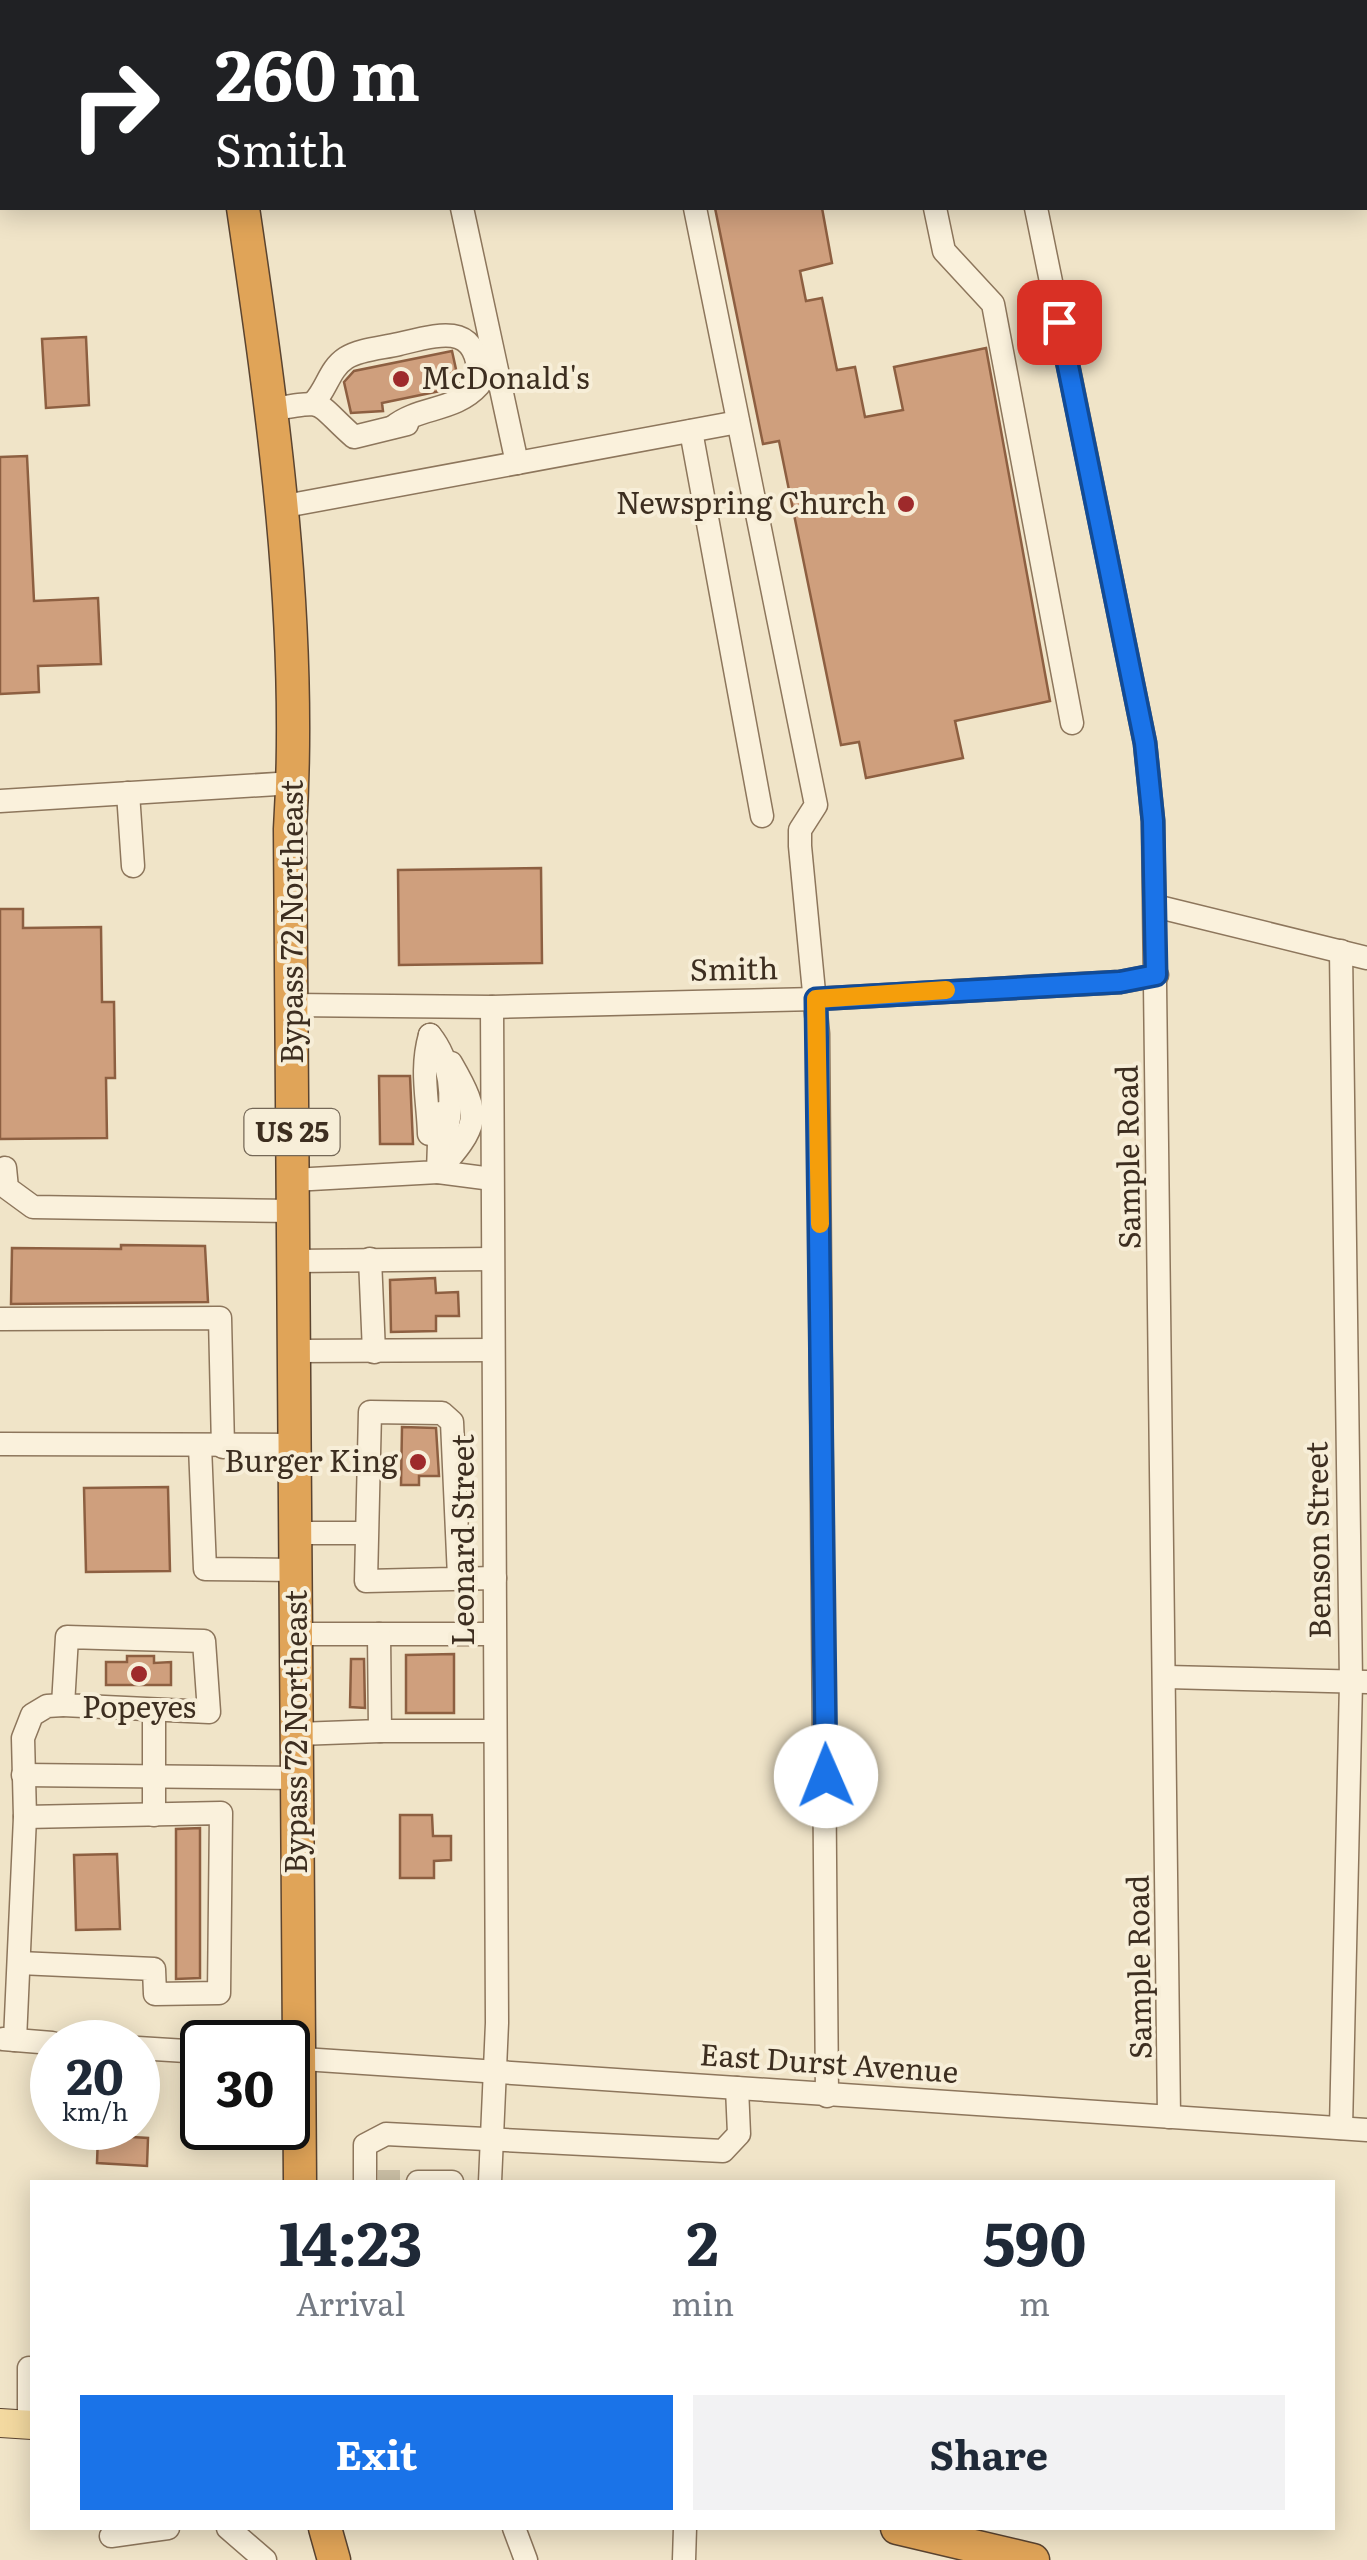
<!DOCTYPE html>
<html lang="en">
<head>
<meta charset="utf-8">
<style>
  body { margin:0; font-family:Literata,serif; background:#f2f2f3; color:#1f2937; height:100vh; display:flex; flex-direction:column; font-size:38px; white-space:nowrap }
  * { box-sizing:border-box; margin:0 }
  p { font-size:32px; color:#747a83 }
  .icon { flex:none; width:55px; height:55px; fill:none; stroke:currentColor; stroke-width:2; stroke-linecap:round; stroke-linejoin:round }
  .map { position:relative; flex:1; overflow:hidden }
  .drawer { position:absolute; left:30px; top:2180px; width:1305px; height:350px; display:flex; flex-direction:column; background:#fff; border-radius:0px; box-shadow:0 5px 25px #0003 }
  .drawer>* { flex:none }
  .guide { position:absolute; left:0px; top:0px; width:1368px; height:210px; box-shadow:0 5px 25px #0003; background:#202124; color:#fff; overflow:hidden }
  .speed { position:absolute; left:30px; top:2020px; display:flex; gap:20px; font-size:50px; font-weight:700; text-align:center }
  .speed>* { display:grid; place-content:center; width:130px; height:130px; border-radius:50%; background:#fff; box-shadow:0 5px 25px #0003; line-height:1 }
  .speed small { font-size:25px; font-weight:400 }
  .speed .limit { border:5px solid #111; border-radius:15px; background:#fff; color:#111 }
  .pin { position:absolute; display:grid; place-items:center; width:85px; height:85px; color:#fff; margin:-42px; border-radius:20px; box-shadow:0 5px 15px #0006 }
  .me { position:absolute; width:110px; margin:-55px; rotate:359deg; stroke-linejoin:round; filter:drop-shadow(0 0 8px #0008) }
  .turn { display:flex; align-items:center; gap:35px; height:210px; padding:0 50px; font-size:45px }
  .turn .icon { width:130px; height:130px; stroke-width:2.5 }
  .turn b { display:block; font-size:70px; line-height:85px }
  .eta { display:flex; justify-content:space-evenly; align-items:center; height:170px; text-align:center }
  .eta b { font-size:60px; font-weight:700; line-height:70px }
  .primary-button { display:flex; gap:20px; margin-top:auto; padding:20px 50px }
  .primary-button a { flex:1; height:115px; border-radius:0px; background:#1a73e8; color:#fff; font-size:40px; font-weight:700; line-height:115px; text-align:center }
  .primary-button a+a { background:#f2f2f3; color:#1f2937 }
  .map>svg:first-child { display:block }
  .building { fill:#cf9f7d; stroke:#8d5f41; stroke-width:2.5 }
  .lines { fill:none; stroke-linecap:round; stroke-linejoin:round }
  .minor-tunnel { stroke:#ccc0a6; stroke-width:22; stroke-dasharray:22 11; stroke-linecap:butt }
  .minor-casing { stroke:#8d765c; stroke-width:25 }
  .major-casing { stroke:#5b4430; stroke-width:30 }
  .highway-casing { stroke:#5b4430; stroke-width:35 }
  .minor { stroke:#faf1dc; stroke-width:22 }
  .major { stroke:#f3d9a0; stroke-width:28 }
  .highway { stroke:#e0a458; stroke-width:32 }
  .route-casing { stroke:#114b97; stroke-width:25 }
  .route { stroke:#1a73e8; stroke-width:18 }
  .slow { stroke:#f59e0b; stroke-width:18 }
  .poi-dot { fill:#9e2a2b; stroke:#f7eed8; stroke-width:4 }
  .labels { text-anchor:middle; stroke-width:8; stroke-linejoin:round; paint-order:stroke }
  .shield { fill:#f7eed8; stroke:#756857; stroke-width:2.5 }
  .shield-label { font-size:28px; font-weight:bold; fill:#3d2e20 }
  .poi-label { font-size:30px; fill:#3d2e20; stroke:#f7eed8; text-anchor:end }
  .street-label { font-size:30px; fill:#3d2e20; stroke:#f7eed8 }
</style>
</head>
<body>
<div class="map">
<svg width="1367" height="2560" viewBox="0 0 1367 2560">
  <rect width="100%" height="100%" fill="#f0e4c8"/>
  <g class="building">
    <polygon points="715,208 822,208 832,263 800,271 806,301 822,298 837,370 855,367 865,417 903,410 894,367 986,348 1050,701 955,721 963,758 866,778 859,742 841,745 779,441 763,444"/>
    <polygon points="86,337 89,405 46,408 42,339"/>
    <polygon points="452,351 459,383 440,391 382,403 383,411 351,413 344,382 354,371"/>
    <polygon points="27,456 34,601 98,598 101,664 38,666 39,692 0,694 0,457"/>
    <polygon points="541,868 542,963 399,965 398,870"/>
    <polygon points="0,909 23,909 23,928 101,927 102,1002 114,1002 115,1078 106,1078 107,1138 0,1139"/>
    <polygon points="379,1076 410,1076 413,1144 380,1144"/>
    <polygon points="121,1245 205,1246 208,1302 11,1304 12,1248 121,1249"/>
    <polygon points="435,1278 436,1293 458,1292 459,1316 436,1316 436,1331 391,1332 390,1280"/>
    <polygon points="402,1427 436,1428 439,1476 419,1476 419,1485 401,1485"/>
    <polygon points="168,1487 170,1571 86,1572 84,1488"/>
    <polygon points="454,1654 454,1713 406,1713 406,1655"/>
    <polygon points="127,1656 154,1656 154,1663 171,1662 171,1685 106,1685 106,1662 127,1662"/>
    <polygon points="351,1659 364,1659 365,1708 350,1707"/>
    <polygon points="400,1815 432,1815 433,1836 451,1836 451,1860 434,1861 434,1878 400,1878"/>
    <polygon points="200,1828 200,1978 176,1979 176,1829"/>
    <polygon points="117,1854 120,1929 76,1930 74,1855"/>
    <polygon points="98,2135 148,2138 147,2166 97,2163"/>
  </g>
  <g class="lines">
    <polyline class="minor-tunnel" points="378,2181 406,2181"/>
    <defs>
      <g id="minor">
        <polyline points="142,0 151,0"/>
        <polyline points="418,0 418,2"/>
        <polyline points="653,0 653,2"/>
        <polyline points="891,0 891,2"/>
        <polyline points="334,2 346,0"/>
        <polyline points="1006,2 1016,0"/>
        <polyline points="462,208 517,463"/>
        <polyline points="695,208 816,805 800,830 800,846 818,1034 827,2096"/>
        <polyline points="935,208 944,251 993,304 1072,723"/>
        <polyline points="1036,208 1145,743 1153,821 1169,2117"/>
        <path d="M314,402C327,389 329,369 346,358C360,349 383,348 399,344C445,333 480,322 479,385C455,412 419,406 393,427"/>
        <path d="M270,410C329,399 313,401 354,437L407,424"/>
        <polyline points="691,431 762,816"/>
        <polyline points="280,507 738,422"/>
        <polyline points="128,793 133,866"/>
        <polyline points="0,801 293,783"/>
        <polyline points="1155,906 1367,958"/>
        <polyline points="291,1005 492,1007 816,999 1120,982 1157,975"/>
        <path d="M430,1035C451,1061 454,1097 447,1130"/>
        <path d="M429,1134C428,1099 420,1070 430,1035"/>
        <polyline points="5,1168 7,1188 33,1207 293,1211"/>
        <path d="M438,1172C478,1125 483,1118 451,1063"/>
        <polyline points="438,1172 492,1179"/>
        <polyline points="293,1180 438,1172 440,1113"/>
        <polyline points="370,1259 374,1352"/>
        <polyline points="295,1261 492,1259"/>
        <polyline points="0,1319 220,1318 223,1447"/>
        <polyline points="297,1351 493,1350"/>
        <polyline points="0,1444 295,1445"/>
        <polyline points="200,1446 205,1569 296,1570"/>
        <polyline points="296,1533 365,1533"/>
        <polyline points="459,1577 452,1422 442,1413 370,1412 366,1581 495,1578"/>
        <polyline points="297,1634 494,1634"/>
        <polygon points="67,1637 204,1641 209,1712 63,1705"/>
        <polyline points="1167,1677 1367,1682"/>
        <polyline points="154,1712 154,1815"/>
        <polyline points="380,1731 495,1731"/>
        <polyline points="298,1734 380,1731 379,1634"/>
        <polyline points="23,1775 298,1778"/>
        <polyline points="19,1963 154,1969 155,1994 219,1993 221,1813 25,1817"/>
        <polyline points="3,2039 52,2043"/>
        <polyline points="15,2040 25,1817 23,1738 32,1715 47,1706 63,1705"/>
        <polyline points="138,2048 202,2052"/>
        <polyline points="288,2058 1367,2130"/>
        <polyline points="1341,2128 1351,1682 1341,951"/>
        <polyline points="365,2182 365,2145 386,2134 723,2151 739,2134 737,2088"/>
        <polyline points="418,2182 452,2182"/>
        <polyline points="490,2182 497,2023 492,1007"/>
        <polyline points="29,2368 29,2425"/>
        <polyline points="228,2528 265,2560"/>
        <polyline points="514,2528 526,2560"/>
        <polyline points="111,2536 168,2528"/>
        <polyline points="684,2560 685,2528"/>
      </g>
      <polyline id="major" points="0,2423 32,2425"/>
      <g id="highway">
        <polyline points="200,0 200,2"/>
        <path d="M243,208C273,412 303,623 290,829L300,2182"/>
        <polyline points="325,2528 334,2560"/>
        <polyline points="897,2528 1033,2560"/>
      </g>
    </defs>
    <use href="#minor" class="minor-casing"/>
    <use href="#major" class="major-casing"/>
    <use href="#highway" class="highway-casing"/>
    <use href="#minor" class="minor"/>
    <use href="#major" class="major"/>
    <use href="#highway" class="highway"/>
  </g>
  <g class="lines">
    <defs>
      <polyline id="route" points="826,1776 816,999 1120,982 1156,975 1153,821 1145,743 1059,322"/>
    </defs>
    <use href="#route" class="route-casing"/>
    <use href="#route" class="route"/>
    <polyline class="slow" points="820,1224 816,999 946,990"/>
  </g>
  <g class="poi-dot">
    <circle cx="401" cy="379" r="10"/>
    <circle cx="906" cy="504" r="10"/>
    <circle cx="418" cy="1462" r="10"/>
    <circle cx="139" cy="1674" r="10"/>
  </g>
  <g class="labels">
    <rect class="shield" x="244.5" y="1109" width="95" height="46" rx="8"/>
    <g class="shield-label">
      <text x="292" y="1142">US 25</text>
    </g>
    <g class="poi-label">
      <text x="421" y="389" text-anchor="start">McDonald's</text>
      <text x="886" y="514">Newspring Church</text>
      <text x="398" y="1472">Burger King</text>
      <text x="139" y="1718" text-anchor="middle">Popeyes</text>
    </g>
    <g class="street-label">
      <text transform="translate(293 922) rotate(-90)" y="10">Bypass 72 Northeast</text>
      <text transform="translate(734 970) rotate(-1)" y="10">Smith</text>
      <text transform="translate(1129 1157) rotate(-91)" y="10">Sample Road</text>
      <text transform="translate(464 1540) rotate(-90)" y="10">Leonard Street</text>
      <text transform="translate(1319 1540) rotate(-91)" y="10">Benson Street</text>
      <text transform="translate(297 1732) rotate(-90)" y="10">Bypass 72 Northeast</text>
      <text transform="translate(1140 1967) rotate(-91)" y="10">Sample Road</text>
      <text transform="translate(829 2064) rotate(4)" y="10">East Durst Avenue</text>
    </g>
  </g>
</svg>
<div class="speed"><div>20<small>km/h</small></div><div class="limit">30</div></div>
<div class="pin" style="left:1059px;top:322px;background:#d93025"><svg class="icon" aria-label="arrive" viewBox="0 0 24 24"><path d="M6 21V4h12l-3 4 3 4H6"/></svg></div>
<svg class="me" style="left:826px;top:1776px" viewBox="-20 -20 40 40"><circle r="19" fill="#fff"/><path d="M0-13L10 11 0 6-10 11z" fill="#1a73e8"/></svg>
<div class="guide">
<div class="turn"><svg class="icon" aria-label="right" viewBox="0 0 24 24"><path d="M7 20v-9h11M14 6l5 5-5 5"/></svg><div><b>260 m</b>Smith</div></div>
</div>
<section class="drawer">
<div class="eta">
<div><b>14:23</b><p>Arrival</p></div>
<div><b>2</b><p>min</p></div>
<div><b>590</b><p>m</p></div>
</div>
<div class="primary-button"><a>Exit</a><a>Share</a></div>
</section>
</div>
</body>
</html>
